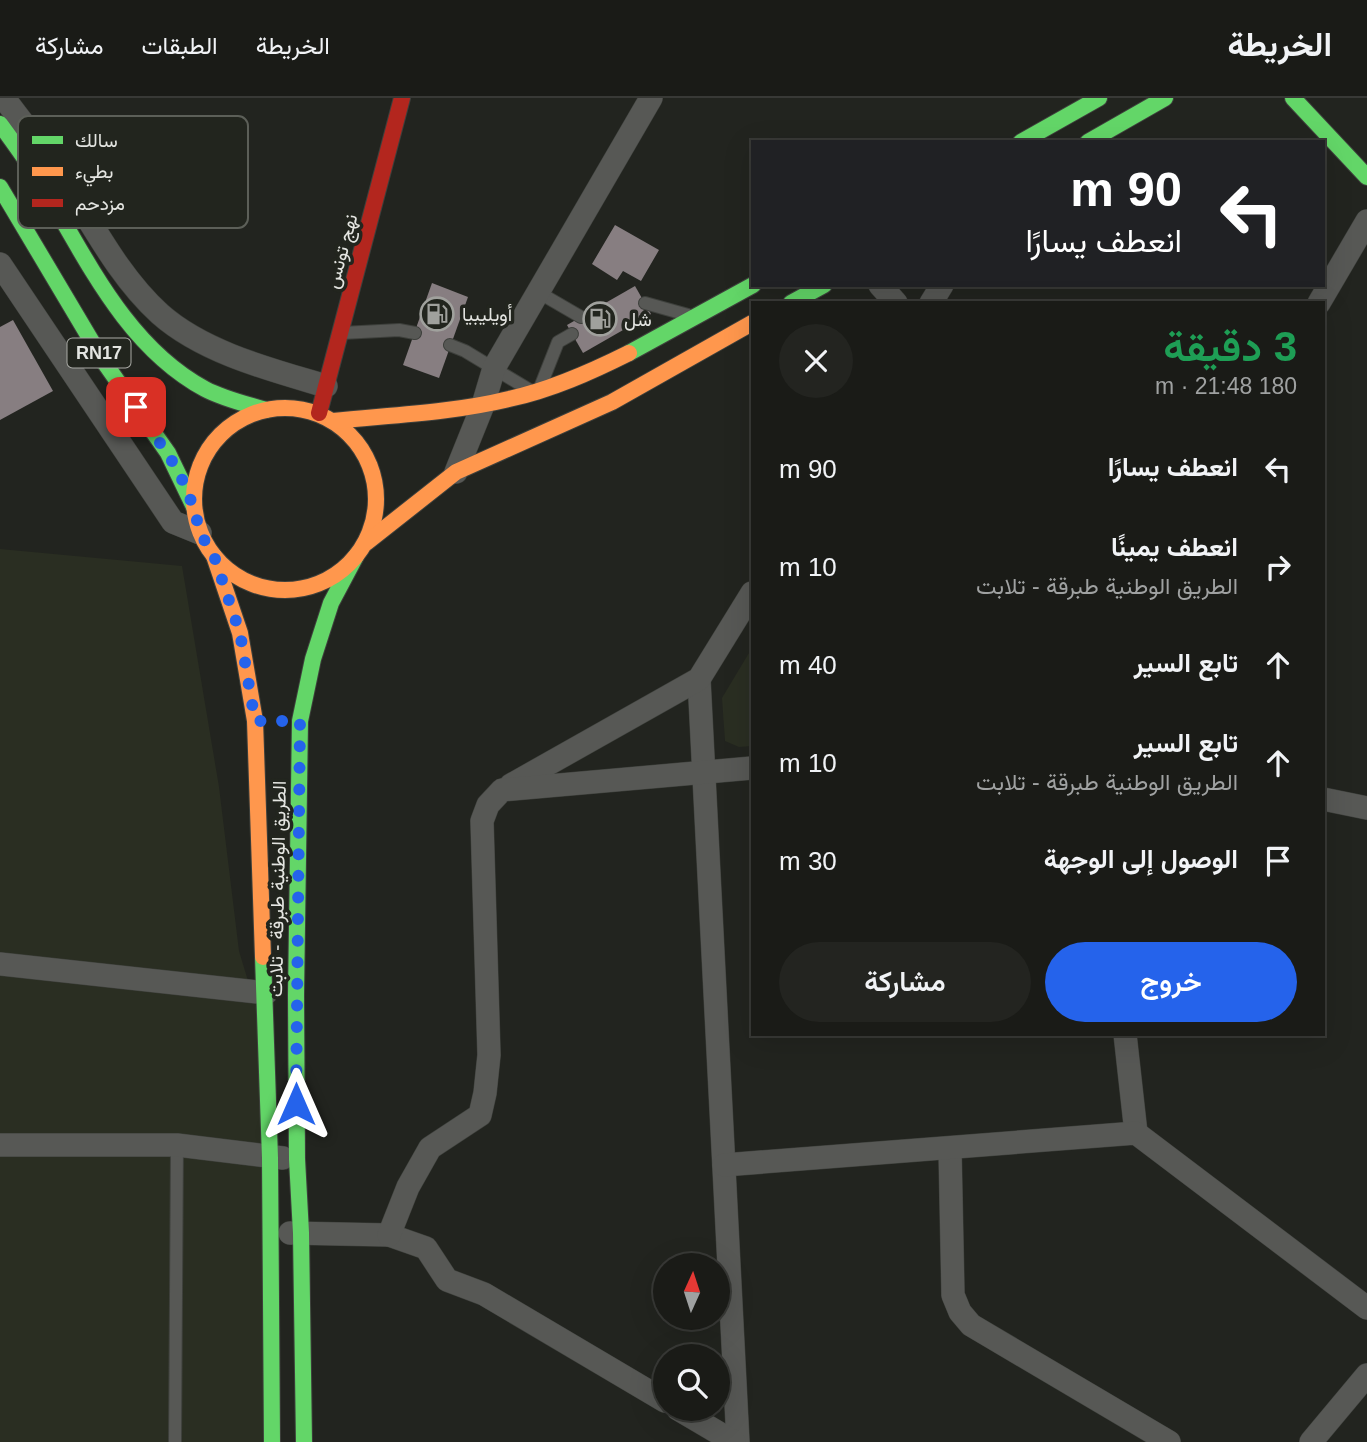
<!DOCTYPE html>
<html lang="ar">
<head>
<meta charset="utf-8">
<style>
  body { margin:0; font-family:Helvetica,Vazirmatn,sans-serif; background:#232420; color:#f1f3f6; direction:rtl; height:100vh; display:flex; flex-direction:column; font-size:26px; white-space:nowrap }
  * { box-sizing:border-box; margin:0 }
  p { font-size:23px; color:#9fa1a1 }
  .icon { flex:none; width:38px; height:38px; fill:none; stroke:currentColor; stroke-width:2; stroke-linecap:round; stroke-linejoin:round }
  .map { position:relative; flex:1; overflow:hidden; direction:ltr }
  .details { position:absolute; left:751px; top:203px; width:574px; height:735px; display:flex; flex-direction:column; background:#1a1b17; border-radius:0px; box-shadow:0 7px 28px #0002,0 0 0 2px #383936; direction:rtl }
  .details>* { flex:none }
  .top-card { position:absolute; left:751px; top:42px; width:574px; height:147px; border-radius:0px; box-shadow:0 7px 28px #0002,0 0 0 2px #383936; direction:rtl; background:#202124; color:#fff; overflow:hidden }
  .needle { width:46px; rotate:3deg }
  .fabs { position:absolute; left:653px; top:1155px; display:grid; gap:14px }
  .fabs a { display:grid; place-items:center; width:77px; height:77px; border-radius:50%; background:#1a1b17; box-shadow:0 7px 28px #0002,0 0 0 2px #383936; font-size:35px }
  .pin { position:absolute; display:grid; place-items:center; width:60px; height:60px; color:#fff; margin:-30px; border-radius:14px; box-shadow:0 4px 10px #0006 }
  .me { position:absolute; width:77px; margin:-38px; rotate:0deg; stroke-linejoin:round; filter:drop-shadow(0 0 5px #0008) }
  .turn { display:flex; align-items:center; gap:24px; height:147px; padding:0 28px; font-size:32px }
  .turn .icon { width:91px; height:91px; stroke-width:2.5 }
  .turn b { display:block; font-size:49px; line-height:60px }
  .round { display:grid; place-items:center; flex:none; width:74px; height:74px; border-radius:37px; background:#232420 }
  .summary { display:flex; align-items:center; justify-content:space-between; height:119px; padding:0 28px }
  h1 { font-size:42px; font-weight:600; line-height:52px; color:#1e9e55 }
  .button { display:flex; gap:14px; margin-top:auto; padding:14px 28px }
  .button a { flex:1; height:80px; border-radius:42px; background:#2563eb; color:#fff; font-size:28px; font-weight:600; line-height:80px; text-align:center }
  .button a+a { background:#232420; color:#f1f3f6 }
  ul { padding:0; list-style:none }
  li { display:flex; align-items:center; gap:21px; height:98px; padding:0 28px }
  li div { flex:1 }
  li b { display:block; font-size:26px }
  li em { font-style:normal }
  header { display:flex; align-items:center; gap:42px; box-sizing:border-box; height:98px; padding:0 35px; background:#1a1b17; border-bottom:2px solid #383936 }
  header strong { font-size:33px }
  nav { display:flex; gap:38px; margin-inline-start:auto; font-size:24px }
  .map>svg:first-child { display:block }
  .built { fill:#2a2e22 }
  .building { fill:#877e81 }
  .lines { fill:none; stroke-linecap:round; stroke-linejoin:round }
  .lane-casing { stroke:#3e403c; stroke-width:14 }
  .street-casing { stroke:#3e403c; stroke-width:24 }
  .fast-casing { stroke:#3e403c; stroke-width:18 }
  .slow-casing { stroke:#3e403c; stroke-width:18 }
  .jam-casing { stroke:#3e403c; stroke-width:18 }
  .lane { stroke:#575855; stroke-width:12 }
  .street { stroke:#575855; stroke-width:23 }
  .fast { stroke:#63d668; stroke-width:16 }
  .slow { stroke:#ff974d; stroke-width:16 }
  .jam { stroke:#b3261e; stroke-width:16 }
  .route { stroke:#2563eb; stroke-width:12; stroke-dasharray:0 21.6 }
  .labels { text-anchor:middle; stroke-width:7; stroke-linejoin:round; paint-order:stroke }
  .shield { fill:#22251e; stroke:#aaaba6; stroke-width:2 }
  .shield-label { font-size:18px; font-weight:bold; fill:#e4e5e1 }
  .street-label { font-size:19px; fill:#e4e5e1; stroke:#22251e }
  .poi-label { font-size:19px; fill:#e4e5e1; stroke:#22251e; text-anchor:start }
  .key { fill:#22251e; stroke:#5c5f58; stroke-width:2 }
  .key-label { font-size:19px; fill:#e4e5e1 }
</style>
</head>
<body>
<header>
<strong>الخريطة</strong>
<nav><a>الخريطة</a><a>الطبقات</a><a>مشاركة</a></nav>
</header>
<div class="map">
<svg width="1367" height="1344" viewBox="0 0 1367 1344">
  <rect width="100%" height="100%" fill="#22241f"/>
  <g class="built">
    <polygon points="0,451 182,468 219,689 239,853 265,939 265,1344 0,1344"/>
    <polygon points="752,550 752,648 739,649 725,643 722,600"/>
  </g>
  <g class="building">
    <polygon points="615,127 659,152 641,183 623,173 617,182 592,166"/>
    <polygon points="432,185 468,199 439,280 403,267"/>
    <polygon points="635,188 651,216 583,255 567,227"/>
    <polygon points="13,222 53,293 0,322 0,229"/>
  </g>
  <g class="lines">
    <defs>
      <g id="lane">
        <polyline points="538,194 581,219"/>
        <polyline points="645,205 688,217"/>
        <polyline points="342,235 399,232 415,235"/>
        <polyline points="450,247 465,253 528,291"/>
        <polyline points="541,287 558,244 572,236"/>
        <polyline points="175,1344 177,1047"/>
      </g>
      <g id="street">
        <path d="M4,0C23,26 44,51 61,77C92,125 118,178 160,216C204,255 272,272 326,288"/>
        <polyline points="0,166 173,424 200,435"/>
        <polyline points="880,187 896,205"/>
        <polyline points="931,205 942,187"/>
        <polyline points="1319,205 1367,123"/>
        <polyline points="456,374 483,307 494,270 651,0"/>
        <polyline points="699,581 738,1344"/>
        <polyline points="511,687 699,581 752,495"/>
        <polyline points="1323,701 1367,710"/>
        <polyline points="0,866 266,895"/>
        <polyline points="1125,936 1136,1035"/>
        <polyline points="0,1047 177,1047 283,1060"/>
        <polyline points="950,1051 953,1197 960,1214 971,1227 1169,1344"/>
        <polyline points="724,1067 1136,1035 1367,1210"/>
        <polyline points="290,1135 389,1137 426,1150 447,1182 484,1196 665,1303"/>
        <polyline points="389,1137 408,1089 430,1050 480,1017 485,995 489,957 482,723 488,707 502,692 752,670"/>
        <polyline points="678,1311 734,1344"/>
        <polyline points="1311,1344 1367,1277"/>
      </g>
      <g id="fast">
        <polyline points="1293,0 1367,79"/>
        <path d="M0,26C17,49 34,72 48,97C90,168 129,250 205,291C224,301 246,306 266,312"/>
        <polyline points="1021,44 1099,0"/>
        <polyline points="1088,44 1165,0"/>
        <polyline points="0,89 104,264 168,355 194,409"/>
        <polyline points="791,205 824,187"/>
        <polyline points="629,255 753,187"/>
        <polyline points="263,859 270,1060 272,1344"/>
        <polyline points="304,1344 301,1135 297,1061 296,897 300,623 313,561 331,505 356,458"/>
      </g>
      <g id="slow">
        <circle cx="285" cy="401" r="91"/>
        <path d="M333,323C392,317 451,315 509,301C551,292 591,274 629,255"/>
        <polyline points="366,445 456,374 612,304 752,225"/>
        <polyline points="214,458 240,535 255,623 263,859"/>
      </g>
      <polyline id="jam" points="319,315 402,0"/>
    </defs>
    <use href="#lane" class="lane-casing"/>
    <use href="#street" class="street-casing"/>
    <use href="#fast" class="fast-casing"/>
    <use href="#slow" class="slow-casing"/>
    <use href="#jam" class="jam-casing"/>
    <use href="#lane" class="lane"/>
    <use href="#street" class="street"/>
    <use href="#fast" class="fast"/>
    <use href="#slow" class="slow"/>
    <use href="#jam" class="jam"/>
  </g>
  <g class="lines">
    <polyline class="route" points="136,309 178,372 194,410 200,435 214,458 240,535 255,623 300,623 296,1006"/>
  </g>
  <defs>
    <symbol id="fuel-ring" viewBox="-11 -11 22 22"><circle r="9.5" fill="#22251e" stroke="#a0a19d" stroke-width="1.5"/><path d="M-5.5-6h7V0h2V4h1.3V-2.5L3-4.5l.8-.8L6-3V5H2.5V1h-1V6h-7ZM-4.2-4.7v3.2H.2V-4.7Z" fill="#a0a19d"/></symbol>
  </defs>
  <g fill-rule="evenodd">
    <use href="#fuel-ring" x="418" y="197" width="38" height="38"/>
    <use href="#fuel-ring" x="581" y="202" width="38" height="38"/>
  </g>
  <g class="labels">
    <rect class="shield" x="67.5" y="240.5" width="63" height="29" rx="5"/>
    <g class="shield-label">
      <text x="99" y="261">RN17</text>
    </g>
    <g class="street-label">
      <text transform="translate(341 153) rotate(-75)" y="7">نهج تونس</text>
      <text transform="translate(277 791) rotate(-89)" y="7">الطريق الوطنية طبرقة - تلابت</text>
    </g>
    <g class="poi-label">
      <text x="462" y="223">أويليبيا</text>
      <text x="624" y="228">شل</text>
    </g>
  </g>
  <rect x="18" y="18" width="230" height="112" rx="10" class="key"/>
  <rect x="32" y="38" width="31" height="8" fill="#63d668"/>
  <rect x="32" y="69" width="31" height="9" fill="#ff974d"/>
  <rect x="32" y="101" width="31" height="8" fill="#b3261e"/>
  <g class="key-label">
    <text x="75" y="49">سالك</text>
    <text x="75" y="80">بطيء</text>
    <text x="75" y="112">مزدحم</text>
  </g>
</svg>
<div class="fabs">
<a><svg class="needle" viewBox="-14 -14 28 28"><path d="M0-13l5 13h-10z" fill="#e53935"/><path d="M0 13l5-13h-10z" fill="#9fa1a1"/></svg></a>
<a><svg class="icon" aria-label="search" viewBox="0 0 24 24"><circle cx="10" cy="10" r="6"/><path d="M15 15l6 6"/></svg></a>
</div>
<div class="pin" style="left:136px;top:309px;background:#d93025"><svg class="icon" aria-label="arrive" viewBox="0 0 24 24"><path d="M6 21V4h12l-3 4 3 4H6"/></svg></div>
<svg class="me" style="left:296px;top:1006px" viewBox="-20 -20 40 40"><path d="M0-17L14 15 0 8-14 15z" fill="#2563eb" stroke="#fff" stroke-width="4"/></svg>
<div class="top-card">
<div class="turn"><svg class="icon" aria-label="left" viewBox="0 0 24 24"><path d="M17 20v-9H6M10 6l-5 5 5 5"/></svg><div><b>90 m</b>انعطف يسارًا</div></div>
</div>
<section class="details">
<div class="summary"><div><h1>3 دقيقة</h1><p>180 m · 21:48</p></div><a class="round"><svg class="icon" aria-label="close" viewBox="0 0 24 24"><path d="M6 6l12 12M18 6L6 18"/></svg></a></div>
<ul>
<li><svg class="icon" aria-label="left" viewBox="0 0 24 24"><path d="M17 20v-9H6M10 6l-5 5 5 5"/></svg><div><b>انعطف يسارًا</b></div><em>90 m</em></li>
<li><svg class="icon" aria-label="right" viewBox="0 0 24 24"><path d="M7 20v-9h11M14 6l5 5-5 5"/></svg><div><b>انعطف يمينًا</b><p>الطريق الوطنية طبرقة - تلابت</p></div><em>10 m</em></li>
<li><svg class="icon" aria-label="ahead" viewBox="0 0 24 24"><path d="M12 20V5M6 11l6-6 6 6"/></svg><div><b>تابع السير</b></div><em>40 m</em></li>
<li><svg class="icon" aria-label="ahead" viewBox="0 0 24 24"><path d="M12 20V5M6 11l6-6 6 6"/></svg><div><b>تابع السير</b><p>الطريق الوطنية طبرقة - تلابت</p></div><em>10 m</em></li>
<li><svg class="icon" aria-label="arrive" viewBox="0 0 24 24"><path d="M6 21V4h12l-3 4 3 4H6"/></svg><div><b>الوصول إلى الوجهة</b></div><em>30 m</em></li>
</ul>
<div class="button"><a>خروج</a><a>مشاركة</a></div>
</section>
</div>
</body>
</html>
